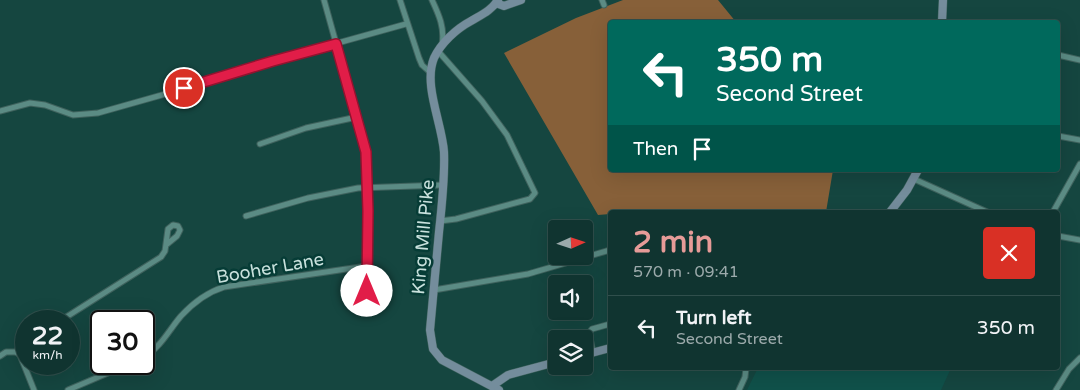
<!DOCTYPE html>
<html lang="en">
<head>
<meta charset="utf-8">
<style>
  body { margin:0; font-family:"Varela Round",sans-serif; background:#1e3f3c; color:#f1f3f6; height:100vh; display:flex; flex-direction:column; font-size:19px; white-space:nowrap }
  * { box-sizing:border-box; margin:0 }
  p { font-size:16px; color:#9caaab }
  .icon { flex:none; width:28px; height:28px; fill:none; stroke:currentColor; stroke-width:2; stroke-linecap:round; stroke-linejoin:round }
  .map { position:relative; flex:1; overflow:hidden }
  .side { position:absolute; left:608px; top:210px; width:452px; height:160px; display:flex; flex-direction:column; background:#103430; border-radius:5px; box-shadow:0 5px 20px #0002,0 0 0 1px #304f4c }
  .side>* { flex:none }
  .hud { position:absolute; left:608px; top:20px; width:452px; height:152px; border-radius:5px; box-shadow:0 5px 20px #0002,0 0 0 1px #304f4c; background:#00695c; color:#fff; overflow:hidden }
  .needle { width:32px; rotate:87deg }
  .fabs { position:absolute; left:548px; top:220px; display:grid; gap:10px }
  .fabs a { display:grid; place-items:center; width:45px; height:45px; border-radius:5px; background:#103430; box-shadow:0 5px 20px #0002,0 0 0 1px #304f4c; font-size:25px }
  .speed { position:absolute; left:15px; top:310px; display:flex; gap:10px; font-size:25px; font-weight:700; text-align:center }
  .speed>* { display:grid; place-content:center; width:65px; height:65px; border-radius:50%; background:#103430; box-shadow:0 5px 20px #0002,0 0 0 1px #304f4c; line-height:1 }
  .speed small { font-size:12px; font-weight:400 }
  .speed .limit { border:2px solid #111; border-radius:8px; background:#fff; color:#111 }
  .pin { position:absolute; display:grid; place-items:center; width:42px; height:42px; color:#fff; margin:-21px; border:2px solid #fff; border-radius:50%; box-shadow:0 1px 5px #0007 }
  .me { position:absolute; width:55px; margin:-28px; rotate:0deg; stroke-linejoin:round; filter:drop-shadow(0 0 4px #0008) }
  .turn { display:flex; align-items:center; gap:18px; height:105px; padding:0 25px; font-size:22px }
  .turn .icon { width:65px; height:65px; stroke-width:2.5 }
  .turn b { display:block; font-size:35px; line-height:42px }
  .then { display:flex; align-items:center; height:48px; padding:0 25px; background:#0003; gap:10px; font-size:19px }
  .round { display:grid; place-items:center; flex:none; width:52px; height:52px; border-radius:5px; background:#1e3f3c }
  .headline { display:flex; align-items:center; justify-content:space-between; height:85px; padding:0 25px }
  h1 { font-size:30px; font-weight:800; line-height:38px; color:#e69b98 }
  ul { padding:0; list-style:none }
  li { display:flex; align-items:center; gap:15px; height:65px; padding:0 25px; border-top:1px solid #304f4c }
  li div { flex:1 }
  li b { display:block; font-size:19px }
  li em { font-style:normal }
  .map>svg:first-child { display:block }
  .built { fill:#10514a }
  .green { fill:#876039 }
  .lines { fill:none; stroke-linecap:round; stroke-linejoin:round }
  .street-casing { stroke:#3f625d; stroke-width:7 }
  .secondary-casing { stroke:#3f625d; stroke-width:9 }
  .street { stroke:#5b8b84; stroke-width:5 }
  .secondary { stroke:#748d9c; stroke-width:8 }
  .route-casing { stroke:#92132f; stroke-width:12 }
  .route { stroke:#e11d48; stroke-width:9 }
  .labels { text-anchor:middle; stroke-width:5; stroke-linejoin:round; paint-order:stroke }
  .street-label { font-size:18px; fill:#c9e1dd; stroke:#063c36 }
</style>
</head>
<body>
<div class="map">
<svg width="1080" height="390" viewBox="0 0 1080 390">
  <rect width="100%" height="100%" fill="#154640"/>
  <polygon class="built" points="758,368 951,368 941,390 747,390"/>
  <polygon class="green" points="623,0 718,0 736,22 610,22 610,170 833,170 826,212 610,212 610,214 598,215 504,53 576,18"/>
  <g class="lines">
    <defs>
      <g id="street">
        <polyline points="324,0 366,151 368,211 367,291"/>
        <polyline points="400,0 419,58 422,65 431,73"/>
        <path d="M432,0C439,15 445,28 442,45"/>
        <polyline points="602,0 604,5"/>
        <polyline points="438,51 482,101 507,135 535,193 530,199 456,219 440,221"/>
        <polyline points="1058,55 1080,60"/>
        <polyline points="0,111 30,103 45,105 73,115 98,113 215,80 273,61 406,24"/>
        <polyline points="1058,136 1080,140"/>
        <polyline points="260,144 306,128 357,117"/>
        <polyline points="914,179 987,212"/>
        <polyline points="1053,212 1080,164"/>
        <polyline points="246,216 308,198 358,188 443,185"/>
        <polyline points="1058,236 1080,240"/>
        <polyline points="434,290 528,274 610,250"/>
        <polyline points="60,321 161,257 165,251 168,229 173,225 178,226 180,230 177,236 166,245"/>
        <polyline points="16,352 20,355 34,390"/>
        <polyline points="593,353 589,333 592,329 610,324"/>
        <polyline points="0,356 6,352 16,352 20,346 26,342"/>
        <path d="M144,357C161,347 169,330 181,316C193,303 208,292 224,287L367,266"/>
        <polyline points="68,390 129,364"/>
        <polyline points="739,390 745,377 746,368"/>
        <polyline points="1056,390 1069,369 1080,358"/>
      </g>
      <g id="secondary">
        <path d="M498,0C492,10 481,15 471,21C456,29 441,43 434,58C423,85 442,123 444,152C445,178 442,205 439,232C436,264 433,297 430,330L433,349L442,360L499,390"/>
        <polyline points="496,3 504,6 521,0"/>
        <polyline points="942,22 943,0"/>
        <polyline points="890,212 907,190 918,170"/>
        <polyline points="584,355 610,348"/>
        <polyline points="492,386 508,375 556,362"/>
      </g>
    </defs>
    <use href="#street" class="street-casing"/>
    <use href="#secondary" class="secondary-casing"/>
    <use href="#street" class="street"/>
    <use href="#secondary" class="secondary"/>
  </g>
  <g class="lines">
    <defs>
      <polyline id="route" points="184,88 273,61 336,44 366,152 368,211 367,291"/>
    </defs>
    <use href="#route" class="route-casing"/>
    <use href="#route" class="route"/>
  </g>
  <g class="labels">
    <g class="street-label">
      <text transform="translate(423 237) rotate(-85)" y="6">King Mill Pike</text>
      <text transform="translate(270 268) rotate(-10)" y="6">Booher Lane</text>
    </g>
  </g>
</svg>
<div class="fabs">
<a><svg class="needle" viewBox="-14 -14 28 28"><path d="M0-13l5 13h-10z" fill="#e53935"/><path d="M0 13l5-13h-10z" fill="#9caaab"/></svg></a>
<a><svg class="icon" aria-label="sound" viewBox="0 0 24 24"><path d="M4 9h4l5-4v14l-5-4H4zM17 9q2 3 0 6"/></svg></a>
<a><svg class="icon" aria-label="layers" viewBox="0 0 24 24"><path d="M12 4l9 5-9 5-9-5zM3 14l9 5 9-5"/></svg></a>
</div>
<div class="speed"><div>22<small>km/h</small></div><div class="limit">30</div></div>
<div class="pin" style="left:184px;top:88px;background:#d93025"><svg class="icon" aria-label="arrive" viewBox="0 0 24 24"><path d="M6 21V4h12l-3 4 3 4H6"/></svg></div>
<svg class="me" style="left:367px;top:291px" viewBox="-20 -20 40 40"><circle r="19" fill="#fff"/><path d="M0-13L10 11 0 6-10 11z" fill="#e11d48"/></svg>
<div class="hud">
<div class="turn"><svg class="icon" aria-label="left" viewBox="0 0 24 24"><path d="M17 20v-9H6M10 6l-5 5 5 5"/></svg><div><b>350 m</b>Second Street</div></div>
<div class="then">Then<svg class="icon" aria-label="arrive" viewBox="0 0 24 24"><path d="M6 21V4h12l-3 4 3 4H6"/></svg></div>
</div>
<section class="side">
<div class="headline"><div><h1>2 min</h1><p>570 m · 09:41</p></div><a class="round" style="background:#d93025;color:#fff"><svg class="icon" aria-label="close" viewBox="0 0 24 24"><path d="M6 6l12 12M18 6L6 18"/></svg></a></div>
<ul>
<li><svg class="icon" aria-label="left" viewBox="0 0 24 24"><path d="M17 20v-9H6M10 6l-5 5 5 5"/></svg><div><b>Turn left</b><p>Second Street</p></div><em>350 m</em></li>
</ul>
</section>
</div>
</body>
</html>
